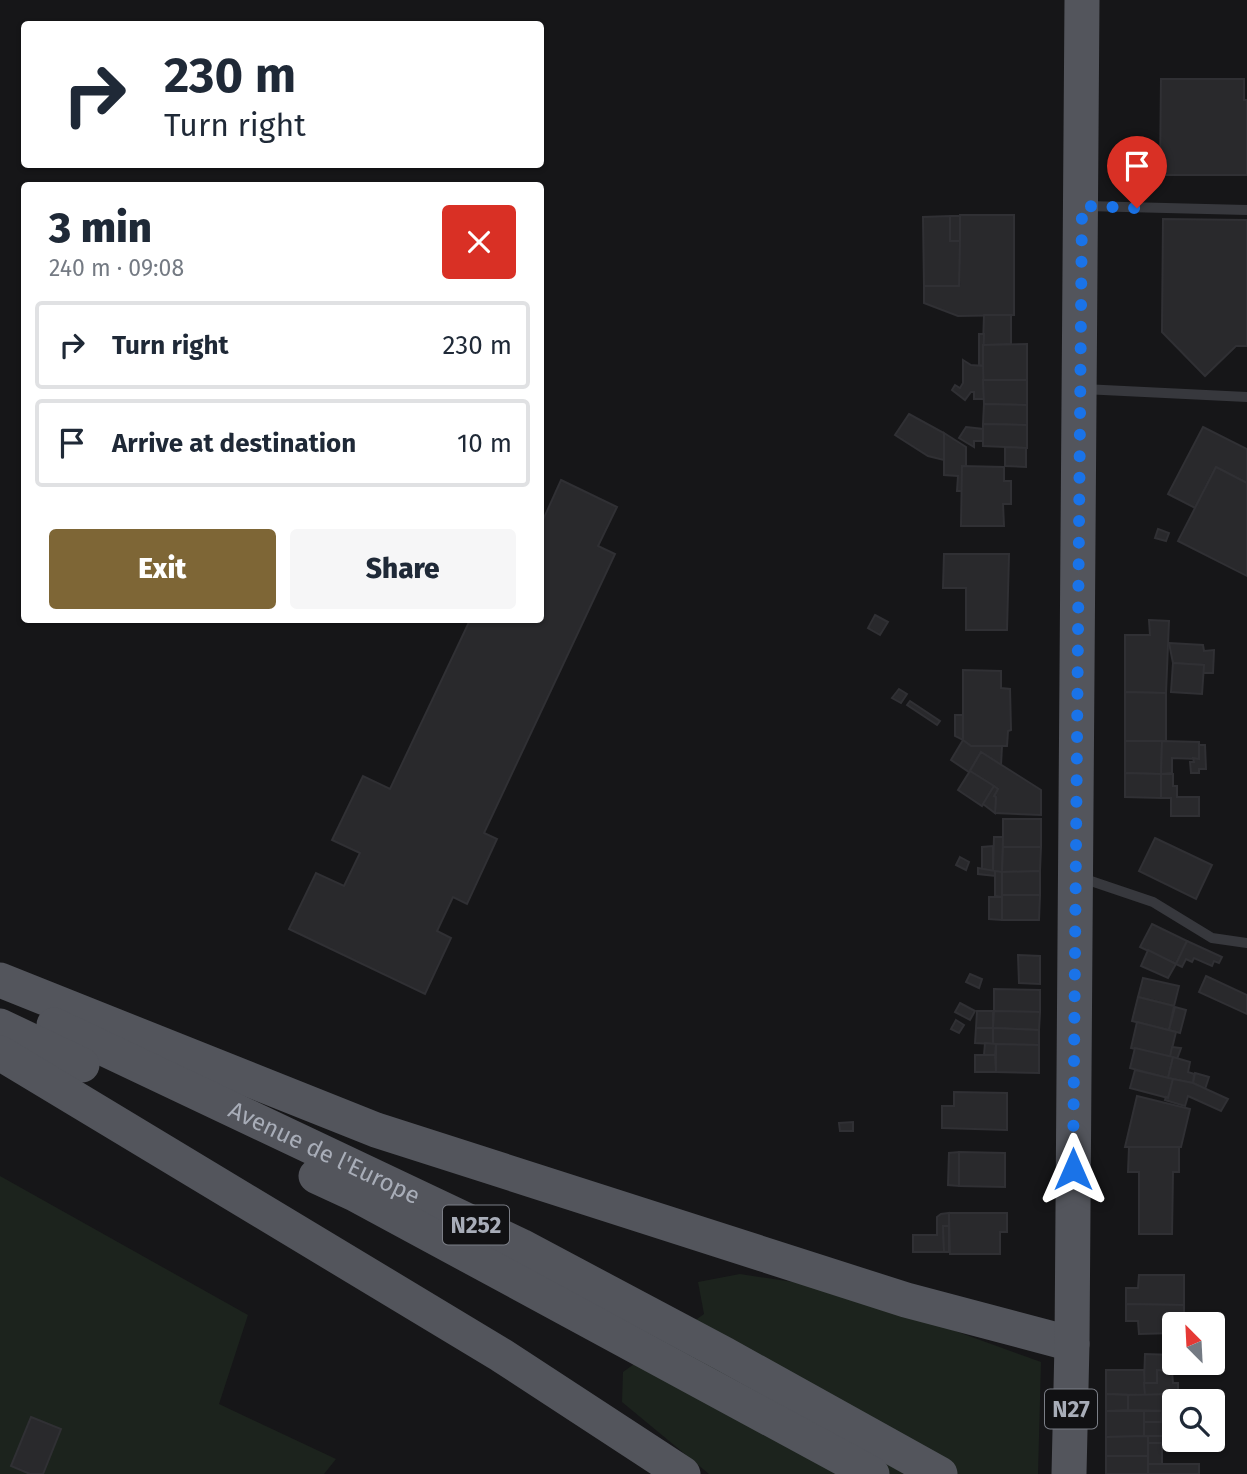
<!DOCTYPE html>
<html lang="en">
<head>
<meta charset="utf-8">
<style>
  body { margin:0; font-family:"Fira Sans",sans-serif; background:#f6f6f7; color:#1f2937; height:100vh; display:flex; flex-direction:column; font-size:26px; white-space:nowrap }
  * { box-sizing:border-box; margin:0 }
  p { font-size:23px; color:#747a83 }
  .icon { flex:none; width:38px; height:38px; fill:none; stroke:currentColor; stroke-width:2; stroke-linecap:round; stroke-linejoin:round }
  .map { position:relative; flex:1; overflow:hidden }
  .sheet { position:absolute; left:21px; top:182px; width:523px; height:441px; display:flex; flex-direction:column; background:#fff; border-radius:7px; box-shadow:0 2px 5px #0004 }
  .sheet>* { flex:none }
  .top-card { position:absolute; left:21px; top:21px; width:523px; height:147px; border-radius:7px; box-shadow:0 2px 5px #0004; background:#fff; color:#1f2937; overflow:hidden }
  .needle { width:46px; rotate:336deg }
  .fabs { position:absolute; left:1162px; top:1312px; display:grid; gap:14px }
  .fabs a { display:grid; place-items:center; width:63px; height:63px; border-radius:7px; background:#fff; box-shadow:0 2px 5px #0004; font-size:35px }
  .pin { position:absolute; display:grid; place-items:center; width:60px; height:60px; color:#fff; margin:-72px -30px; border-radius:50% 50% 50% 0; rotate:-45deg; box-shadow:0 0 7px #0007 }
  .pin .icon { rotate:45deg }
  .me { position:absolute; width:77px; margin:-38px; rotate:0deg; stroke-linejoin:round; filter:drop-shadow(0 0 5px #0008) }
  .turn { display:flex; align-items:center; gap:24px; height:147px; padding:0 28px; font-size:32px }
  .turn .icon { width:91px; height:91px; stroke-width:2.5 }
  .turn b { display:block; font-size:49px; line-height:60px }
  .round { display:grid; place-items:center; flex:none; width:74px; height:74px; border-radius:7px; background:#f6f6f7 }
  .head { display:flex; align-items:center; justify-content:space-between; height:119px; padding:0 28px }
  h1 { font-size:42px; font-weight:800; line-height:52px }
  .button { display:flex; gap:14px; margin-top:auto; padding:14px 28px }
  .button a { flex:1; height:80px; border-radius:7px; background:#7e6636; color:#fff; font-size:28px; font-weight:800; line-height:80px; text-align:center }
  .button a+a { background:#f6f6f7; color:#1f2937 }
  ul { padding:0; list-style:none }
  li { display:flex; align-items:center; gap:21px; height:88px; margin:0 14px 10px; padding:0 14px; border:4px solid #e0e1e3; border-radius:7px }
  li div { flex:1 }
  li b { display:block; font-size:26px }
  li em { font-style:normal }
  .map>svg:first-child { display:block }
  .green { fill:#1c231d }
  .building { fill:#29292c; stroke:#303034; stroke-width:2 }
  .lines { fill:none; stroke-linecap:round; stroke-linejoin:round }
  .lane { stroke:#37383d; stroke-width:10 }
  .primary { stroke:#53555c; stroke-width:35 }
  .route { stroke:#1a73e8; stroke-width:12; stroke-dasharray:0 21.6 }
  .labels { text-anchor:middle; stroke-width:7; stroke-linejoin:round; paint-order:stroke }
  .shield { fill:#111113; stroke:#7b7e86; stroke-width:2 }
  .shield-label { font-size:23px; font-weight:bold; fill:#a8adb8 }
  .street-label { font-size:24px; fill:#a8adb8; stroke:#111113 }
</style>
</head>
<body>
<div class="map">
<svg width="1247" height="1474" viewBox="0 0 1247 1474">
  <rect width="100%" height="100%" fill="#161618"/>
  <g class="green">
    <polygon points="0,1176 248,1315 219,1404 336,1459 324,1474 0,1474"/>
    <polygon points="740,1274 806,1284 889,1307 1041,1362 1038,1474 709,1474 622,1402 623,1372 704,1314 698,1282"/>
  </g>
  <g class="building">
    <polygon points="1161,79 1244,79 1244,100 1247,100 1247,175 1160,175"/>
    <polygon points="960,215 1014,215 1014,315 958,316 924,303 924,286 959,286"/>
    <rect x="950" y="216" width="10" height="25"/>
    <polygon points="950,216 950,241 960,241 959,286 924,286 923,217"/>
    <polygon points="1163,219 1247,220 1247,346 1236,346 1205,376 1162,332"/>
    <polygon points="984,315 1011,315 1011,344 983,345"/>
    <polygon points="979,334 984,334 983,366 979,365"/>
    <polygon points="1027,344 1027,380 983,380 983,345"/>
    <polygon points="963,360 971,365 983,366 984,399 974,399 974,392 971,392 965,400 952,390 955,385 960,388 963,383"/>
    <polygon points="983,380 1027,380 1027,405 984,404"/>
    <polygon points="984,404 1027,405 1027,425 983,424"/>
    <polygon points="909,414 944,433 944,460 928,456 895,435"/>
    <polygon points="983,424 1027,425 1027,448 983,446"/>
    <polygon points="966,427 983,429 983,441 974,441 974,447 959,438"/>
    <polygon points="1203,427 1247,449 1247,483 1216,467 1195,508 1168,494"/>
    <polygon points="944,433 966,447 966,466 962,466 962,491 957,491 958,476 944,475"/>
    <polygon points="1005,447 1026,448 1026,467 1005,466"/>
    <polygon points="962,466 1004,467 1004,481 1011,481 1011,504 1003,504 1004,526 961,526"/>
    <polygon points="1216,467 1247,483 1247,576 1178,541"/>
    <polygon points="561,480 617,507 598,546 615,554 484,833 497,839 467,904 453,897 437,931 451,938 425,994 289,929 316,873 344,886 360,853 332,840 363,776 390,789 470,620 541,620 541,519 543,520"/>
    <polygon points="1158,529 1169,533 1166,541 1155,538"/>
    <polygon points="944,554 1009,554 1007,630 966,630 966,588 943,588"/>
    <polygon points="875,615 888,622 880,635 868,628"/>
    <polygon points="1149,620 1169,621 1166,693 1125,692 1125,635 1150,635"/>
    <polygon points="1169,643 1203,645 1204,651 1214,650 1213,673 1203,673 1204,665 1173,663"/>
    <polygon points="1173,663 1204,665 1202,694 1171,692"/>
    <polygon points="963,670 1001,671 1001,688 1010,689 1011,730 1008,731 1007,746 971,746 963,740"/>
    <polygon points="899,689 907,694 901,703 892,698"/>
    <polygon points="1125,692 1166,693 1166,741 1125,741"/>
    <polygon points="910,701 940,721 937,725 907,705"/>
    <polygon points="955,715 963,715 963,740 955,736"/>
    <polygon points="963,740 971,746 1002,746 1001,765 981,752 969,772 951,760"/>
    <polygon points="1125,741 1162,741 1161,774 1125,773"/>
    <polygon points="1162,741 1199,742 1199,759 1172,758 1172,773 1161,774"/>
    <polygon points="1199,745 1205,745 1206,769 1199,769 1199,773 1191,773 1190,762 1194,762 1193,758 1199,759"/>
    <polygon points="981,752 1041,790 1041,815 995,813 996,797 994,796 998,789 970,771"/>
    <polygon points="970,771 994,786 982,806 958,790"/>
    <polygon points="1125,773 1161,774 1161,798 1125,797"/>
    <polygon points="1161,774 1173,774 1173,786 1177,786 1177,797 1199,797 1199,816 1171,816 1171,798 1161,798"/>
    <polygon points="994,786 998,789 994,796 996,797 995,813 983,804"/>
    <rect x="1003" y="819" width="38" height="28"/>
    <polygon points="994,837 1003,837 1002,872 993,871"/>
    <polygon points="1155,838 1212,865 1196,899 1139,871"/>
    <polygon points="993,846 993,871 982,869 982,847"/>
    <polygon points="1003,847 1041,847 1040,871 1002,872"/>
    <polygon points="960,857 969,862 966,870 956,865"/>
    <polygon points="978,868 995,871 995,876 978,874"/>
    <polygon points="995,871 1002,872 1002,897 995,896"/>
    <polygon points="1040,871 1040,895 1002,895 1002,872"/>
    <polygon points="1002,895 1040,895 1039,920 1002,920"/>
    <polygon points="989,897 1002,897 1002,920 989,919"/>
    <polygon points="1152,924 1187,941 1176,964 1140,947"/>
    <polygon points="1187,941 1222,957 1219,963 1214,961 1212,966 1194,958 1192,962 1186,959 1182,967 1176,964"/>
    <polygon points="1148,950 1176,964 1168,978 1141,966"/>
    <polygon points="1018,955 1040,956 1040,984 1019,983"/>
    <polygon points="970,974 982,979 979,988 966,982"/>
    <polygon points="1206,976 1247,995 1247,1014 1199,992"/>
    <polygon points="1143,978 1179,986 1174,1006 1138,997"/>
    <polygon points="994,989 1040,990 1040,1012 994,1011"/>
    <polygon points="1138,997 1174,1006 1169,1030 1132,1021"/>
    <polygon points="960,1003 975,1011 970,1020 955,1012"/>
    <polygon points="1175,1007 1186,1010 1180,1033 1169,1030"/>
    <polygon points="977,1011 993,1011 993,1028 976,1028"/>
    <polygon points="994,1011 1040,1012 1039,1030 993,1028"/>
    <polygon points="956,1020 964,1025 959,1033 951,1029"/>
    <polygon points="1137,1022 1176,1032 1170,1057 1131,1048"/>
    <polygon points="976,1028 993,1028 993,1044 975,1043"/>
    <polygon points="993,1028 1039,1030 1039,1045 993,1044"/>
    <polygon points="985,1043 996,1044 995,1055 984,1055"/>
    <polygon points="996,1044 1039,1045 1039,1073 996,1072"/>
    <polygon points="1172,1047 1181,1048 1177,1059 1170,1057"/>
    <polygon points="1135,1048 1173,1057 1168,1078 1130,1068"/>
    <polygon points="975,1055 995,1055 996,1072 975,1072"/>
    <polygon points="1173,1057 1190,1062 1188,1072 1194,1074 1193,1083 1168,1078"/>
    <polygon points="1135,1070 1173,1079 1168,1098 1130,1088"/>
    <polygon points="1195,1073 1209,1077 1205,1089 1193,1083"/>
    <polygon points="1173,1079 1193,1083 1228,1099 1221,1111 1188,1096 1185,1106 1165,1100 1166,1097 1168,1098"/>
    <polygon points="954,1092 1007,1093 1007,1130 942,1128 942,1106 954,1106"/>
    <polygon points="1137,1096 1190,1109 1181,1147 1125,1147"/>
    <polygon points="853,1122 853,1131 840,1131 839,1123"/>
    <polygon points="1129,1147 1179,1147 1179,1172 1173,1172 1172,1234 1139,1234 1139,1172 1128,1172"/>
    <polygon points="959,1152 1005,1153 1005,1187 959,1186"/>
    <polygon points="959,1152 959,1186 948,1185 949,1153"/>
    <polygon points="949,1213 1007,1213 1007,1232 1000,1232 1000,1254 950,1254"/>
    <polygon points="949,1213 949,1226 943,1226 944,1252 913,1252 913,1235 937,1235 937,1217 941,1214"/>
    <polygon points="943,1226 949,1226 949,1252 944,1252"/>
    <polygon points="1139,1275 1184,1275 1184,1305 1126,1304 1126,1288 1138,1288"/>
    <polygon points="1126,1304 1184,1305 1184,1325 1174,1325 1174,1333 1139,1334 1138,1321 1126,1321"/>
    <polygon points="1145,1354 1173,1355 1172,1371 1157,1370 1157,1383 1144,1383"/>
    <polygon points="1106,1370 1144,1370 1145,1395 1106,1394"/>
    <polygon points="1157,1370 1172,1371 1173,1383 1178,1383 1178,1394 1145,1395 1144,1383 1157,1383"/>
    <polygon points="1106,1394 1128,1395 1128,1410 1106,1411"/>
    <polygon points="1178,1394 1179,1402 1174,1402 1174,1411 1128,1410 1128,1395"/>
    <polygon points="1106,1411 1144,1411 1144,1436 1106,1437"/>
    <polygon points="1144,1411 1162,1411 1161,1422 1144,1422"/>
    <polygon points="31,1417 61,1429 43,1474 30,1474 11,1466"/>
    <polygon points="1144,1422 1163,1422 1163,1437 1144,1436"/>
    <polygon points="1163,1422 1174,1422 1174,1436 1163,1437"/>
    <polygon points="1148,1436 1174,1436 1174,1440 1184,1440 1183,1446 1172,1447 1173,1443 1148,1443"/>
    <polygon points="1148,1436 1148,1456 1106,1456 1106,1437"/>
    <rect x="1148" y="1443" width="14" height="21"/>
    <rect x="1106" y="1456" width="42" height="18"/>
    <rect x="1148" y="1464" width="51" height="10"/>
  </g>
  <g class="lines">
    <g class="lane">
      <polyline points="1085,206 1247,210"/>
      <polyline points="1083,389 1247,397"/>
      <polyline points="1082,878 1153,902 1212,938 1247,943"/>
    </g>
    <g class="primary">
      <polyline points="0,980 376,1130 906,1300 1072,1344"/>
      <path id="s1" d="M54,1025L521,1246L724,1354L940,1474"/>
      <polyline points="0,1026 82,1065"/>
      <polyline points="0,1053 501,1355 683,1474"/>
      <polyline points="316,1176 355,1194 872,1474"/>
      <polyline points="1069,1474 1072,1344 1082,0"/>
    </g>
  </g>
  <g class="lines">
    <polyline class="route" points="1073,1169 1082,206 1137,208"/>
  </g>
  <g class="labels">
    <g class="shield">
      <rect x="443" y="1205.5" width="66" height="39" rx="5"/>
      <rect x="1045" y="1389.5" width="52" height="39" rx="5"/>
    </g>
    <g class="shield-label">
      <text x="476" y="1233">N252</text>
      <text x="1071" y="1417">N27</text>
    </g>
    <g class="street-label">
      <text dy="8" stroke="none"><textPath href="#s1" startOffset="299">Avenue de l'Europe</textPath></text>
    </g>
  </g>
</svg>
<div class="fabs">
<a><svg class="needle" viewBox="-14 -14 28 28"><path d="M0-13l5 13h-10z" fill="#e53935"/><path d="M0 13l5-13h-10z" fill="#747a83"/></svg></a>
<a><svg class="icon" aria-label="search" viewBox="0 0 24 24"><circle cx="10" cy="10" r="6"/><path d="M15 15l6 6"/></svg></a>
</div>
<div class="pin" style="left:1137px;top:208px;background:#d93025"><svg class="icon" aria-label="arrive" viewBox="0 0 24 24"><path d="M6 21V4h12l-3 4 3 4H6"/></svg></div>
<svg class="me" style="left:1073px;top:1169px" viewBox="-20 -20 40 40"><path d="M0-17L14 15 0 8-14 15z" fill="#1a73e8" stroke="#fff" stroke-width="4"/></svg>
<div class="top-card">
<div class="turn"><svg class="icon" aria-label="right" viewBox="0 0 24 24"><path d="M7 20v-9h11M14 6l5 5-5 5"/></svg><div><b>230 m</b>Turn right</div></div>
</div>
<section class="sheet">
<div class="head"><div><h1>3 min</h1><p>240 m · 09:08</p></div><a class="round" style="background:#d93025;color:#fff"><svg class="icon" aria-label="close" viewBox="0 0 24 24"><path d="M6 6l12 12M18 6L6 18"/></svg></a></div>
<ul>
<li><svg class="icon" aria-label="right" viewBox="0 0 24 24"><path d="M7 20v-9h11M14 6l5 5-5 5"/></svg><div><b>Turn right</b></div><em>230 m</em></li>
<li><svg class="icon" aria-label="arrive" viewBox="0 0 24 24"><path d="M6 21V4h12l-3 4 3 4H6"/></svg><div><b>Arrive at destination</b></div><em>10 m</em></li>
</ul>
<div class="button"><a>Exit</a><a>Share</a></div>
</section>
</div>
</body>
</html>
